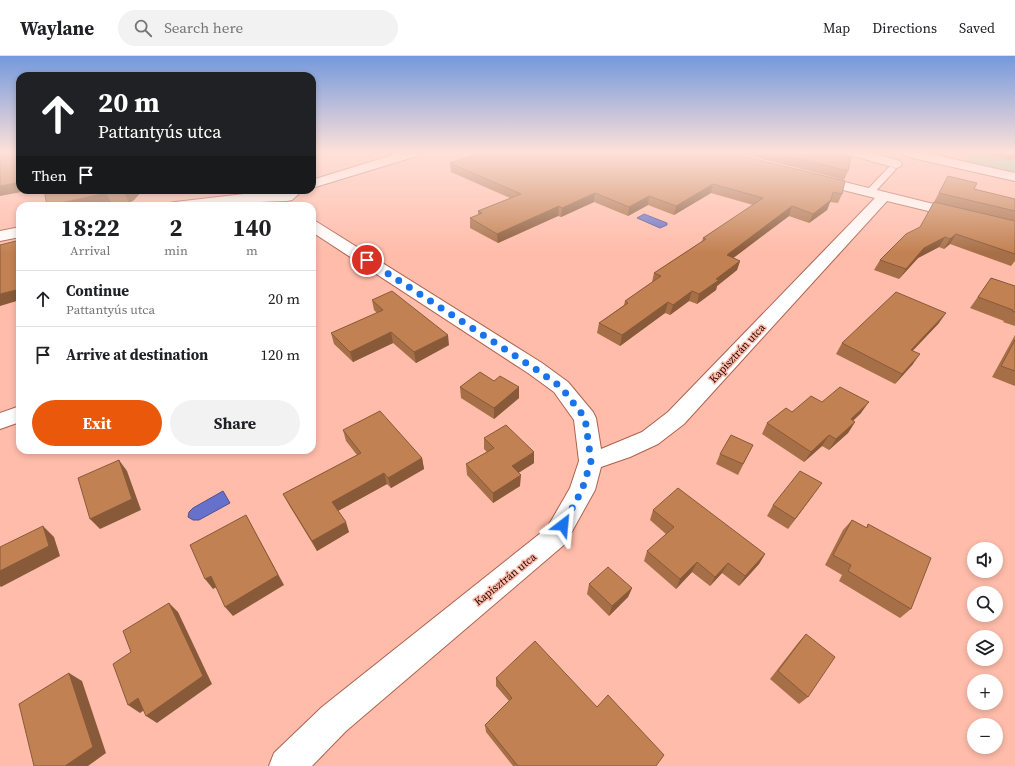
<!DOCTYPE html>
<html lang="en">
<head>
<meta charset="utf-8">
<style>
  body { margin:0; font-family:"Source Serif 4",serif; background:#f2f2f2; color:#202124; height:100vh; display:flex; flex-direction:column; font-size:15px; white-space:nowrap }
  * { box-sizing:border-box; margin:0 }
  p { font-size:13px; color:#757577 }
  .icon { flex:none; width:22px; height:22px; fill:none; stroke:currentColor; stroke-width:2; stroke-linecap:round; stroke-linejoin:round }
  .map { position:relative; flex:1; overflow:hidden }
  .drawer { position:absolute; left:16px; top:146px; width:300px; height:252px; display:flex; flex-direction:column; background:#fff; border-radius:12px; box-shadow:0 2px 6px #0003 }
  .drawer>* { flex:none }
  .top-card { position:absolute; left:16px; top:16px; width:300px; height:122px; border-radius:12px; box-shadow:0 2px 6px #0003; background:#202124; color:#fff; overflow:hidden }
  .buttons { position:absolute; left:967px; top:486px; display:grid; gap:8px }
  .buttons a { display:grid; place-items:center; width:36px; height:36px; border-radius:50%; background:#fff; box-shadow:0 2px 6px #0003; font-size:20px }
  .pin { position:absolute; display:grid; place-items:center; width:34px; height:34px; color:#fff; margin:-17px; border:2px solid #fff; border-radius:50%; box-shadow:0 1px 4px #0007 }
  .me { position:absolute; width:44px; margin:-22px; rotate:29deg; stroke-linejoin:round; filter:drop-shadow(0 0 3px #0008) }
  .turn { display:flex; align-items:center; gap:14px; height:84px; padding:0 16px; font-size:18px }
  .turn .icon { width:52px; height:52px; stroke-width:2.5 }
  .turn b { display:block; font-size:28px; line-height:34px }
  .then { display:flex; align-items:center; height:38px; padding:0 16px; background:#0003; gap:8px; font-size:15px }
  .eta { display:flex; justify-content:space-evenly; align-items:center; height:68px; text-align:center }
  .eta b { font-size:24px; font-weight:700; line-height:28px }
  .action { display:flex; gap:8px; margin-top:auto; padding:8px 16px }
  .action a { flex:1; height:46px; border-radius:24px; background:#ea580c; color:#fff; font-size:16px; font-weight:700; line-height:46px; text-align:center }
  .action a+a { background:#f2f2f2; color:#202124 }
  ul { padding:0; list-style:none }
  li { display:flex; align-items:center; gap:12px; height:56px; padding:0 16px; border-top:1px solid #e0e0e0 }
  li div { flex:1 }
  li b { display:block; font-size:15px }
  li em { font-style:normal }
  header { display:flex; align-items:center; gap:24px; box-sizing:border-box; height:56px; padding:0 20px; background:#fff; border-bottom:1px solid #e0e0e0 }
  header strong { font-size:19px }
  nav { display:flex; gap:22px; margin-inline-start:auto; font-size:14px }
  .search { width:280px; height:36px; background:#f2f2f2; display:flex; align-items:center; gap:10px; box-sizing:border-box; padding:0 14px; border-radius:22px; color:#757577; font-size:15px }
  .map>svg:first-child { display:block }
  .green { fill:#82d3a0 }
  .water { fill:#6571ca; stroke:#51518e }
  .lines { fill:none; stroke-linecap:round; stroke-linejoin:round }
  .service-casing { stroke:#ad624e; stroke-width:2 }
  .minor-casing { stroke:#ad624e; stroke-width:2 }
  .primary-casing { stroke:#ad624e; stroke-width:2 }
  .service { fill:#fff; fill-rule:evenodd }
  .minor { fill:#fff; fill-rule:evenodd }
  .primary { fill:#fff; fill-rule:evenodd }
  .wall { fill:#a76f47 }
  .shaded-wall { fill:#885a39 }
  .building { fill:#c28152; stroke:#885a39 }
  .route { stroke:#1a73e8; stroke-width:7; stroke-dasharray:0 12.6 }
  .labels { text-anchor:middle; stroke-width:3; stroke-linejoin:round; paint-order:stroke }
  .street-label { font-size:11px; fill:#210502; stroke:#ffbcaa }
</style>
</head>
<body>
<header>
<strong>Waylane</strong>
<div class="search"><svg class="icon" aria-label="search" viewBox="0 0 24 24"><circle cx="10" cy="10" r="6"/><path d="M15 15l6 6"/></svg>Search here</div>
<nav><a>Map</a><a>Directions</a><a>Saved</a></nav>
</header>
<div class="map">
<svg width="1015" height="710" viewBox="0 0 1015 710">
  <rect width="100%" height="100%" fill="#ffbcaa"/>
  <polygon class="green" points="972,97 1015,97 1015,121 961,109"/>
  <g class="water">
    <polygon points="644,158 667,167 667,169 660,172 637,162"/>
    <polygon points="223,435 230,447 199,464 193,464 188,461 189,456 193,452"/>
  </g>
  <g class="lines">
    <defs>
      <polygon id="service" points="889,111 892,111 896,113 873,138 867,138 867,134"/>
      <g id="minor">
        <polygon points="399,97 419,97 417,100 312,132 312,124"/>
        <polygon points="852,97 872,97 900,105 902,108 900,111 896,112 854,100"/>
        <polygon points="816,119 1015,168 1015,176 887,145 684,368 658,388 630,401 601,411 595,434 565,488 346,675 312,710 269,710 274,697 322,651 547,472 570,432 579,405 574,364 554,336 528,317 312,176 312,165 317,166 542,307 568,326 593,356 596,362 601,393 642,376 668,356 875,142 811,126 809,123 811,120"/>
        <path d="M287,134H303L292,144L287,145C247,146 208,150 168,150L170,147L175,146L244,138L284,137Z"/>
        <polygon points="20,171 20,181 0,185 0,175"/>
        <polygon points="20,350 20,366 0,373 0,357"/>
      </g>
      <polygon id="primary" points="902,97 926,97 1015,117 1015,125 908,101"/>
    </defs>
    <use href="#service" class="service-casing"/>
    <use href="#minor" class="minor-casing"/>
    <use href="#primary" class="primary-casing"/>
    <use href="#service" class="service"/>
    <use href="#minor" class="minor"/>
    <use href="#primary" class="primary"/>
  </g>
  <g class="wall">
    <polygon points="730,97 842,138 838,147 830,146 827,154 809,167 789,160 733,202 740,205 737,214 717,230 716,234 697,248 689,245 670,259 665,257 620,290 597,277 599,267 624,249 625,245 652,226 654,217 702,185 703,182 753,149 711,137 674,159 648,149 628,160 594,146 561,161 558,160 498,187 470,172 470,162 478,159 478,155 510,142 451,116 450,107"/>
    <polygon points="738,97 837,97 848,115 844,124"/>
    <polygon points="993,97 1015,97 1015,101 1012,104 992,100"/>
    <polygon points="948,120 974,133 1015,143 1015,205 1011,210 950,188 944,193 939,191 918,202 899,223 874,214 880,204 920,172"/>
    <polygon points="44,134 141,136 134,144 129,147 111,146"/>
    <polygon points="991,222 1015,230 1015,270 1003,266 1004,265 970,252"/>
    <polygon points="372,244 449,289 416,307 393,287 353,306 334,288 331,277 377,257 374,254"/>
    <polygon points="939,267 913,294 913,308 895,328 836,298 842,287"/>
    <polygon points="1015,279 1015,330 992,321"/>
    <polygon points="494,325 519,331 519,342 494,363 461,342 460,331"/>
    <polygon points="822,346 861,357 853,365 855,366 848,377 829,394 822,390 804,406 762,378 767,367 792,356"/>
    <polygon points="343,374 422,402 424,413 391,432 387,428 338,455 349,476 317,495 289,449 283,438 357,399 346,385"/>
    <polygon points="484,382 534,407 518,417 520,430 493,447 467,419 466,408 487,396 484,393"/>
    <polygon points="753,389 738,419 716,408 720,398"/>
    <polygon points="814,438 788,473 767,460 773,449"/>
    <polygon points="653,454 765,498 759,508 739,530 722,517 710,530 692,516 676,533 644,505 647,495 666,478 650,464"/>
    <polygon points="852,464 866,472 868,468 911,553 900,562 839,525 842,519 825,509 843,474"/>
    <polygon points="589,528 632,532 628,541 609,560 587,538"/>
    <polygon points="806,578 808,641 799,648 770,623 798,587"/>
    <polygon points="496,622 597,651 656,710 513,710 486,676 485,669 509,645 496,630"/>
  </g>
  <g class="shaded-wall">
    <polygon points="20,126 20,134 32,134 0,140 0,130"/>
    <polygon points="713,128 711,137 674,159 676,150"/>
    <polygon points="131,134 140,134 141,136 134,144 129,147 124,137"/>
    <polygon points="106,137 111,146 93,150 47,150"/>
    <polygon points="595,137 594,146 561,161 562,152"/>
    <polygon points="649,140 648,149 628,160 629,151"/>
    <polygon points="831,144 827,154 809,167 813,158"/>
    <polygon points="559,150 558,160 498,187 497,178"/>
    <polygon points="792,150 789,160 724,209 727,199"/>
    <polygon points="956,178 950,188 944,193 950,183"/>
    <polygon points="945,181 939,191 918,202 899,223 906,213 924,192"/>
    <polygon points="740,205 737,214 717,230 716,234 697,248 699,238 716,223"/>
    <polygon points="312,222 315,230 312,231"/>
    <polygon points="20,233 20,244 0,250 0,238"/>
    <polygon points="692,235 689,245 670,259 673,249"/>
    <polygon points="668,246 665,257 620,290 622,279"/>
    <polygon points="946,257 939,267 904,304 911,294"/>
    <polygon points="391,276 393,287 353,306 350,296"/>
    <polygon points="448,279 449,289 416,307 414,296"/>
    <polygon points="920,298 913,308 895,328 902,318"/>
    <polygon points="519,331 519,342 494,363 494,352"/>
    <polygon points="869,346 861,357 843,374 851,363"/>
    <polygon points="855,366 848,377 829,394 836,383"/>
    <polygon points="829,379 822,390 804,406 811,396"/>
    <polygon points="534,396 534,407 512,421 512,410"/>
    <polygon points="422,402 424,413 391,432 388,422"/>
    <polygon points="119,404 127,415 141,454 100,473 90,463"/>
    <polygon points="384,417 387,428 336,456 332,446"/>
    <polygon points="521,419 520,430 493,447 493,437"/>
    <polygon points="822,427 814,438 788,473 795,463"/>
    <polygon points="246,459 252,470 284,529 233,560 225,551"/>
    <polygon points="346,466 349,476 317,495 312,485"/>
    <polygon points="43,470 54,481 60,500 1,531 0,530 0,515"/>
    <polygon points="765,498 759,508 739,530 745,520"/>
    <polygon points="697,506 692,516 676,533 680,523"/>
    <polygon points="728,507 722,517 710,530 715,521"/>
    <polygon points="211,520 219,530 213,533 205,523"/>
    <polygon points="632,532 628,541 609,560 612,550"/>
    <polygon points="169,547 178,556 212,628 157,667 146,660"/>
    <polygon points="69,617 82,625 106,697 88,710 65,710"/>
    <polygon points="138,642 150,650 140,657 128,649"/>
  </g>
  <g class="building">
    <polygon points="0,97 20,97 20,126 0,130"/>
    <polygon points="480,97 730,97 845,125 842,138 833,136 831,144 813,158 792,150 727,199 740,205 716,223 719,224 699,238 692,235 673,249 668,246 622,279 599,267 628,247 625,245 661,220 654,217 706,183 703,182 763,142 713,128 676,150 649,140 629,151 595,137 562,152 559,150 497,178 470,162 482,157 478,155 521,138 450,107"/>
    <polygon points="775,97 837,97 851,101 848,115"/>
    <polygon points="1005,97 1015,97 1015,99"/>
    <polygon points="948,120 977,127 974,133 1015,143 1015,155 939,137"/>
    <polygon points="44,134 131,134 130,135 124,137 106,137 47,150"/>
    <polygon points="934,146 1015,165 1015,198 956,178 950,183 945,181 924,192 906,213 880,204 906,178 920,171"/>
    <polygon points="20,184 20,233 0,238 0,189"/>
    <polygon points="991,222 1015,230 1015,256 1012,255 1013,254 978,241"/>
    <polygon points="392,235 448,279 414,296 391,276 350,296 331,277 383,254 372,244"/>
    <polygon points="896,236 946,257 911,294 920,298 902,318 842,287"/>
    <polygon points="1015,284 1015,315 1001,310"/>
    <polygon points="480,316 494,325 500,320 519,331 494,352 460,331"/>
    <polygon points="840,331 869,346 851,363 855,366 836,383 829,379 811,396 767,367 786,352 792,356 811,340 822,346"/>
    <polygon points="380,355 422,402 388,422 384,417 332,446 346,466 312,485 283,438 361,397 343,374"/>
    <polygon points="506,369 534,396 512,410 521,419 493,437 466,408 494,392 484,382"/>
    <polygon points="731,379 753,389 743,408 720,398"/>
    <polygon points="119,404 132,443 90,463 78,422"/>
    <polygon points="800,415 822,427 795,463 773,449"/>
    <polygon points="678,432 765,498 745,520 728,507 715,521 697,506 680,523 647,495 674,471 653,454"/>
    <polygon points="246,459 278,519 225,551 211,520 205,523 190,489"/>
    <polygon points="852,464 867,472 868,468 931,502 911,553 848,515 851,509 833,499"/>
    <polygon points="43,470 49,490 0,515 0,491"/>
    <polygon points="608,511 632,532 612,550 589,528"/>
    <polygon points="169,547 203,620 146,660 138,642 128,649 113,608 131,596 123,575"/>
    <polygon points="806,578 835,601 808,641 778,615"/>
    <polygon points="535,585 597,651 608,639 664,699 656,710 518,710 485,669 512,642 496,622"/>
    <polygon points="69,617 93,691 65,710 34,710 19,648"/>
  </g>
  <linearGradient id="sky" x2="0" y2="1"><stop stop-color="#7399dc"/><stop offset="0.49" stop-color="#ffe1d9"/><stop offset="1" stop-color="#ffe1d9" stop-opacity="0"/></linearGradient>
  <rect width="1015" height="197" fill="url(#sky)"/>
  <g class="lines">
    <polyline class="route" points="367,204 534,312 561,331 585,362 591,405 582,434 563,469"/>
  </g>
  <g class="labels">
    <g class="street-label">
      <text transform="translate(737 297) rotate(-47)" y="4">Kapisztrán utca</text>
      <text transform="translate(505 523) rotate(-39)" y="4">Kapisztrán utca</text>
    </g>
  </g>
</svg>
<div class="buttons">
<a><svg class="icon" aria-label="sound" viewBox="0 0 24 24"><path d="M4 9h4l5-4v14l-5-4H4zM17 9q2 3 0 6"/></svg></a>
<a><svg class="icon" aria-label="search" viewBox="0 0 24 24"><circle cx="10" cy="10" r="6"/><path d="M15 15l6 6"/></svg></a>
<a><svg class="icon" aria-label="layers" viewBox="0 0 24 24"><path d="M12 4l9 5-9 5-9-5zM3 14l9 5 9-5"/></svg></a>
<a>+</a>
<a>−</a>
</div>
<div class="pin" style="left:367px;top:204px;background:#d93025"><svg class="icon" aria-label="arrive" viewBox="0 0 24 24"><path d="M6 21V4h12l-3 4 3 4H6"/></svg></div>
<svg class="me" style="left:563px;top:469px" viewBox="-20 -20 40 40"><path d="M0-17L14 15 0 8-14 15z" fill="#1a73e8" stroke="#fff" stroke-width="4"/></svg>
<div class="top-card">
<div class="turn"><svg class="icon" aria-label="ahead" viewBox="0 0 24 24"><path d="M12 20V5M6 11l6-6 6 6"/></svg><div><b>20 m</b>Pattantyús utca</div></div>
<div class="then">Then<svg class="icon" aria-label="arrive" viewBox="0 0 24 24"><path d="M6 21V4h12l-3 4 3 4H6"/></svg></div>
</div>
<section class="drawer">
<div class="eta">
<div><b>18:22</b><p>Arrival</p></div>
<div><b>2</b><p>min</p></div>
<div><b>140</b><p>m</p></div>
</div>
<ul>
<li><svg class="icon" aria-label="ahead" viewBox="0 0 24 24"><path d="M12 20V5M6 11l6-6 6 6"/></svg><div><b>Continue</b><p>Pattantyús utca</p></div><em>20 m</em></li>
<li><svg class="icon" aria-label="arrive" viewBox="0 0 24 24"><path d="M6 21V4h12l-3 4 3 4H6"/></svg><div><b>Arrive at destination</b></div><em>120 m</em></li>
</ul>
<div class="action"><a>Exit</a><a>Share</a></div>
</section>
</div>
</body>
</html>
